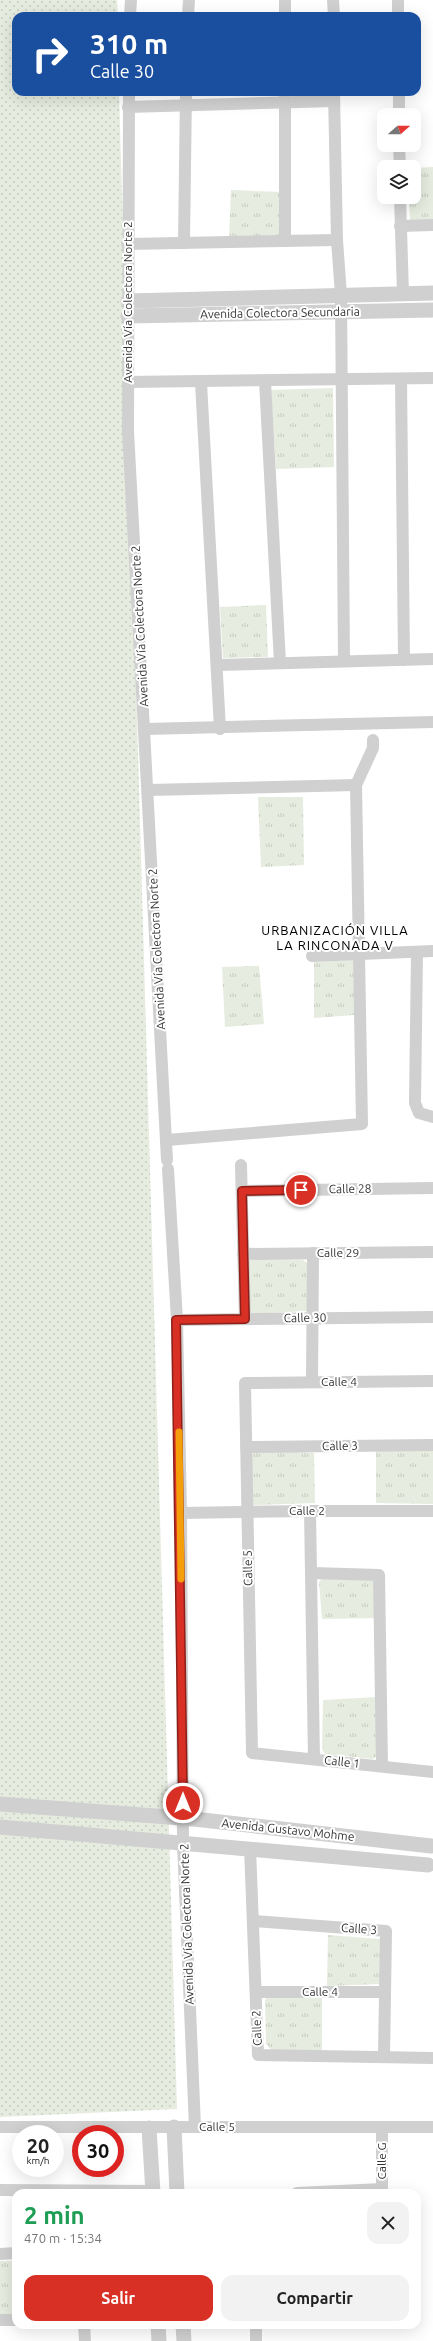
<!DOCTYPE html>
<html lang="es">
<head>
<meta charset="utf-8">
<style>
  body { margin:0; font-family:Ubuntu,sans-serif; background:#f2f2f2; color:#222; height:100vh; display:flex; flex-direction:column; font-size:15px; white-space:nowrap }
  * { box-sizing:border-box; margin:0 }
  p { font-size:13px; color:#767676 }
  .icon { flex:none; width:22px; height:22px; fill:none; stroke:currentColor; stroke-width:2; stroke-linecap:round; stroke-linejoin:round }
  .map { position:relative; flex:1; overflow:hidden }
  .sheet { position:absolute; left:12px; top:2189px; width:409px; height:140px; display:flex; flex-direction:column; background:#fff; border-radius:12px; box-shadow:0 4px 16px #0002 }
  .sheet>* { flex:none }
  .guide { position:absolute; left:12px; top:12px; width:409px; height:84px; border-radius:12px; box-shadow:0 4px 16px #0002; background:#1a4fa0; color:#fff; overflow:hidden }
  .needle { width:26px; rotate:69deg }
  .buttons { position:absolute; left:377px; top:108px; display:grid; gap:8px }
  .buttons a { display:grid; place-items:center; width:44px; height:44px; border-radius:8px; background:#fff; box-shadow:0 4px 16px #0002; font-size:20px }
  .speed { position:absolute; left:12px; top:2125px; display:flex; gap:8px; font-size:20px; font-weight:700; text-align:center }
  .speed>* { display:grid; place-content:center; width:52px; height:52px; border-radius:50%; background:#fff; box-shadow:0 4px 16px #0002; line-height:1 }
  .speed small { font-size:10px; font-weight:400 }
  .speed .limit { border:6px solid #d22; background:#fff; color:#111 }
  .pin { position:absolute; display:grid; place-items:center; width:34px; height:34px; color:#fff; margin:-17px; border:2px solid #fff; border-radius:50%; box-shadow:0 1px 4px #0007 }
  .me { position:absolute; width:44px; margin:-22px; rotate:0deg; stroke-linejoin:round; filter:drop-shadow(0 0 3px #0008) }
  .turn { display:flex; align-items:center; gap:14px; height:84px; padding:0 12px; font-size:18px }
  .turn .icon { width:52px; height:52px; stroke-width:2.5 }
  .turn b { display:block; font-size:28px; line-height:34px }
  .round { display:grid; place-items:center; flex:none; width:42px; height:42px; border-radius:12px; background:#f2f2f2 }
  .summary { display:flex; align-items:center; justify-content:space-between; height:68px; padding:0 12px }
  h1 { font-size:24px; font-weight:700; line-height:30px; color:#1e9e55 }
  .cta { display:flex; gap:8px; margin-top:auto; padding:8px 12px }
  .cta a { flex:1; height:46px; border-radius:12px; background:#d93025; color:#fff; font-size:16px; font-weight:700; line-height:46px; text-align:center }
  .cta a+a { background:#f2f2f2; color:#222 }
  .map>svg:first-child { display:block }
  .grass { fill:url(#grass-dots) }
  .park { fill:url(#park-tufts) }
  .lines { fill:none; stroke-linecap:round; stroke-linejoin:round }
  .minor { stroke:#d0d0d0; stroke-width:12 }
  .tertiary { stroke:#d0d0d0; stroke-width:15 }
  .route-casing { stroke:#8d1f18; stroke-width:10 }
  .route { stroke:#d93025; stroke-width:7 }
  .slow { stroke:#f59e0b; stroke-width:7 }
  .labels { text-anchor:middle; stroke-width:4; stroke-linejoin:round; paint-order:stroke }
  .street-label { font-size:12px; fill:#333; stroke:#fff }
  .neighbourhood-label { font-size:13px; letter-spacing:1px; fill:#000; stroke:#fff }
</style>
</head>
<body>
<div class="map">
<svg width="433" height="2341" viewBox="0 0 433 2341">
  <defs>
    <pattern id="grass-dots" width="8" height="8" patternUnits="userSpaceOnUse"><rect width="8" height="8" fill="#e6ecdf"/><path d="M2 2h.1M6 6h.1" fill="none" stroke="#c6cbc0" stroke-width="1.8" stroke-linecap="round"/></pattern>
    <pattern id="park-tufts" width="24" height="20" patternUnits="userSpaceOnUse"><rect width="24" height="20" fill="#e6ecdf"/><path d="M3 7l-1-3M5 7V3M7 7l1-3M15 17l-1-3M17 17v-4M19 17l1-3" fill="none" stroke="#c6cbc0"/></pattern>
  </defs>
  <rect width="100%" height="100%" fill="#fff"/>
  <polygon class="grass" points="0,0 117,0 118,16 16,16 16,92 119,92 177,2109 0,2117"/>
  <g class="park">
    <polygon points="433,167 433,220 410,220 409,197 414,197 414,168"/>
    <polygon points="231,190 283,192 283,238 229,239"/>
    <polygon points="333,388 334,467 276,469 271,390"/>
    <polygon points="266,605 268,657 223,658 220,607"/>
    <polygon points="258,797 303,797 304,865 261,867"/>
    <polygon points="354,960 354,1015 314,1018 314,962"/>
    <polygon points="259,966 264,1024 225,1027 222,967"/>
    <polygon points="252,1259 303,1260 307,1263 309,1309 307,1311 252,1314 249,1312 248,1262"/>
    <polygon points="256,1450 314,1453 315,1503 254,1505 252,1503 252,1454"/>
    <polygon points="433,1450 433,1504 376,1503 376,1451"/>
    <polygon points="323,1577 373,1578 377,1618 322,1619 319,1582"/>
    <polygon points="377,1697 377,1756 373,1759 325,1754 322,1749 323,1700"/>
    <polygon points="328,1935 381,1939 381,1984 327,1986"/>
    <polygon points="269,1996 322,1998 322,2050 272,2050 266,2044 265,2000"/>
    <polygon points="0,2261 16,2261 16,2315 0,2316"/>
  </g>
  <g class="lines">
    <g class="minor">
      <polyline points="285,0 285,16"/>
      <polyline points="333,0 334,16"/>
      <polyline points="398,0 398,16"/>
      <polyline points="130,16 131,0"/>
      <polyline points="188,16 189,0"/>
      <polyline points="129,92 128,431 167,1160"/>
      <polyline points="285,92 285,241"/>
      <polyline points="334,92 337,240 341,295 344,661"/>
      <polyline points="399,92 399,115"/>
      <polyline points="128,107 334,101"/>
      <polyline points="399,145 400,167"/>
      <polyline points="400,197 403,294"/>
      <polyline points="400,226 433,225"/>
      <polyline points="184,243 186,92"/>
      <polyline points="127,244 337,240"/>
      <polyline points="401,379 404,660"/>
      <polyline points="265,381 280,663"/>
      <polyline points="128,382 433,378"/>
      <polyline points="201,383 220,729"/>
      <polyline points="217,665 433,659"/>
      <polyline points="145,729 433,722"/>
      <polyline points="149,790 356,785"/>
      <polyline points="417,952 415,1103 419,1113 433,1117"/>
      <polyline points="312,956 433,951"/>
      <polyline points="167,1140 362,1124 356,785 373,748 373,740"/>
      <polyline points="241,1165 245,1319"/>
      <polyline points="168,1169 177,1320 181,1513 183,1843 195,2127"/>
      <polyline points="242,1191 433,1188"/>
      <polyline points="243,1254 433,1252"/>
      <polyline points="177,1320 433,1317"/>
      <polyline points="433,1381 245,1383 252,1753 433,1772"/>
      <polyline points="312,1382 313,1253"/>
      <polyline points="246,1447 433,1445"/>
      <polyline points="310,1511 314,1759"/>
      <polyline points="181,1513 310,1511 433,1511"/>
      <polyline points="312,1573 379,1575 382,1766"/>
      <polyline points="250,1848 258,2055 433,2058"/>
      <polyline points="254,1921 386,1931 384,2057"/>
      <polyline points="256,1992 385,1992"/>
      <polyline points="0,2127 433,2127"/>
      <polyline points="0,2190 153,2191"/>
      <polyline points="297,2193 382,2189"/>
      <polyline points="382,2193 382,2128"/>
      <polyline points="0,2254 16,2253"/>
      <polyline points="0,2320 16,2320"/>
      <polyline points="84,2325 85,2341"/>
      <polyline points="256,2341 256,2325"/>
    </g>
    <g class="tertiary">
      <polyline points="128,301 433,293"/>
      <polyline points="128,316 433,310"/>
      <polyline points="0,1804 194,1819 431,1846"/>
      <polyline points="0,1827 428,1865"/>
      <polyline points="174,2127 177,2193"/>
      <polyline points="149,2128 153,2193"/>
      <polyline points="158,2325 159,2341"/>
      <polyline points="183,2325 184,2341"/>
    </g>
  </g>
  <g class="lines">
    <defs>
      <polyline id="route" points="183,1803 176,1320 245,1319 242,1191 301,1190"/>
    </defs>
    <use href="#route" class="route-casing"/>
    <use href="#route" class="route"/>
    <polyline class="slow" points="179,1432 181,1579"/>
  </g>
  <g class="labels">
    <g class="street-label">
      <text transform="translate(128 302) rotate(-90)" y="4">Avenida Vía Colectora Norte 2</text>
      <text transform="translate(280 313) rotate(-1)" y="4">Avenida Colectora Secundaria</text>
      <text transform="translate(140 626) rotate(-93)" y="4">Avenida Vía Colectora Norte 2</text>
      <text transform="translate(157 949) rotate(-93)" y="4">Avenida Vía Colectora Norte 2</text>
      <text transform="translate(350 1189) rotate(-1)" y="4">Calle 28</text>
      <text x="338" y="1257">Calle 29</text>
      <text transform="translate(305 1318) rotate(-1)" y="4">Calle 30</text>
      <text x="339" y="1386">Calle 4</text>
      <text transform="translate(340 1446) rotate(-1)" y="4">Calle 3</text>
      <text x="307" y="1515">Calle 2</text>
      <text transform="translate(248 1568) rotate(-91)" y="4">Calle 5</text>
      <text transform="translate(342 1762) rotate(6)" y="4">Calle 1</text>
      <text transform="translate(288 1830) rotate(6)" y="4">Avenida Gustavo Mohme</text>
      <text transform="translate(187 1924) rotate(-92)" y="4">Avenida Vía Colectora Norte 2</text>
      <text transform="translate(359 1929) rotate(4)" y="4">Calle 3</text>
      <text x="320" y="1996">Calle 4</text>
      <text transform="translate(257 2028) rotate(-92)" y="4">Calle 2</text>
      <text x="217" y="2131">Calle 5</text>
      <text transform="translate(382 2161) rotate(-90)" y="4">Calle G</text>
    </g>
    <g class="neighbourhood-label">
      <text x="335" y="935">URBANIZACIÓN VILLA<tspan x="335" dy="15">LA RINCONADA V</tspan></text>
    </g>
  </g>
</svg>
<div class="buttons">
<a><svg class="needle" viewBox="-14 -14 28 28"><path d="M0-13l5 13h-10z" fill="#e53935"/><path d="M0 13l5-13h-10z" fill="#767676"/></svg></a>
<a><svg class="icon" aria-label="layers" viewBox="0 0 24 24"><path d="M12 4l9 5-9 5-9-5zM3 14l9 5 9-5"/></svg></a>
</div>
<div class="speed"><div>20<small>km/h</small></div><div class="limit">30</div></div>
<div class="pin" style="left:301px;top:1190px;background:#d93025"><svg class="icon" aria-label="arrive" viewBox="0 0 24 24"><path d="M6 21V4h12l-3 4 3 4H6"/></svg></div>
<svg class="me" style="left:183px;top:1803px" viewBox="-20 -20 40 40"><circle r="17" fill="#d93025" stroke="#fff" stroke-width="3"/><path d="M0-11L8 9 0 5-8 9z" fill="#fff"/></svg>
<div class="guide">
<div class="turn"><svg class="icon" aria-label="right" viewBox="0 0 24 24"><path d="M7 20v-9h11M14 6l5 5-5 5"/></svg><div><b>310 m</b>Calle 30</div></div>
</div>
<section class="sheet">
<div class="summary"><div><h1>2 min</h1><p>470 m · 15:34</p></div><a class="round"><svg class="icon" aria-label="close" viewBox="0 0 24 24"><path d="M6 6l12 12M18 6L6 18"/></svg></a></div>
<div class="cta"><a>Salir</a><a>Compartir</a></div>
</section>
</div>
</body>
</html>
